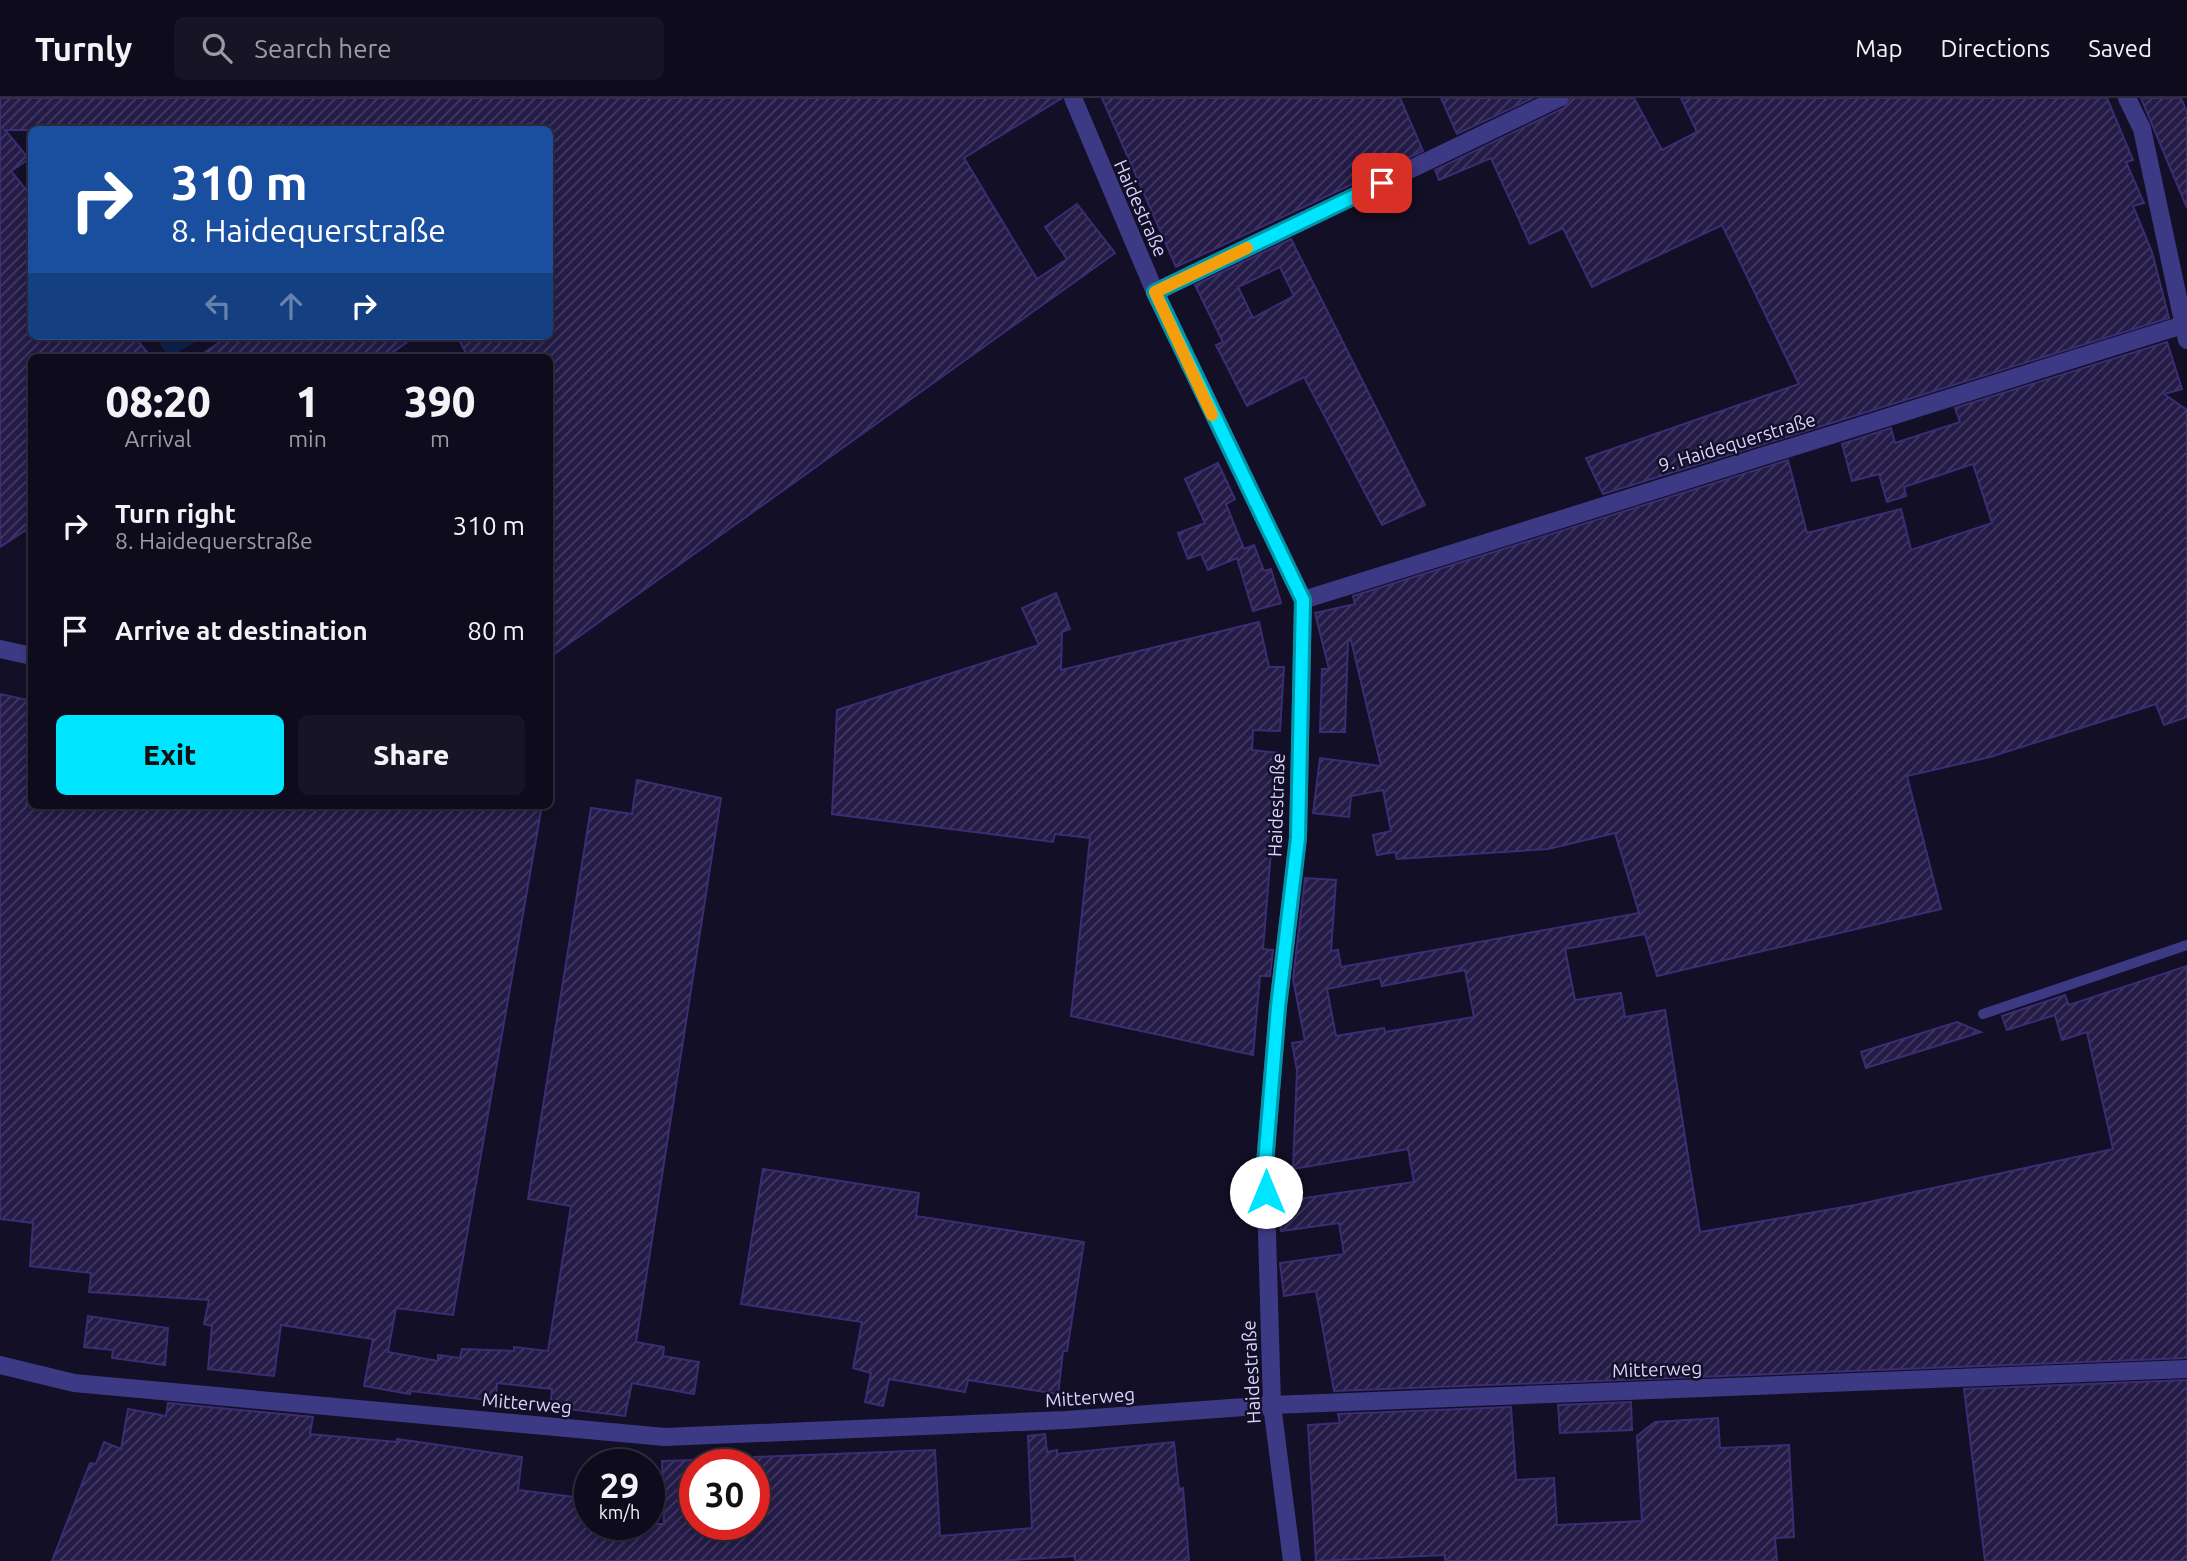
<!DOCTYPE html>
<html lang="en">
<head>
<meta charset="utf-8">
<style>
  body { margin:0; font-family:Ubuntu,sans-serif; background:#171425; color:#f1f3f6; height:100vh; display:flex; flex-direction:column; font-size:26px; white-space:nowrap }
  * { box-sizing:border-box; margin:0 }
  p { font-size:23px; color:#9b9ba3 }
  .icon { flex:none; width:38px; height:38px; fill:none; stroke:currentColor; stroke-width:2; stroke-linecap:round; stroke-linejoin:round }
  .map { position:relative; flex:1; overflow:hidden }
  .sheet { position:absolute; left:28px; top:256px; width:525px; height:455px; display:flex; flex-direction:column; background:#0e0b1c; border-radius:10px; box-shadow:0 4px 10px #0003,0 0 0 2px #2e2b3b }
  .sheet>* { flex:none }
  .hud { position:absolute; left:28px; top:28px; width:525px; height:214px; border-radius:10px; box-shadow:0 4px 10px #0003,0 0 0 2px #2e2b3b; background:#1a4fa0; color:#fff; overflow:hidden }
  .speed { position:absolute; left:574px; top:1351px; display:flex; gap:14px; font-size:35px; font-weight:700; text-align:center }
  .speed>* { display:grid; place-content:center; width:91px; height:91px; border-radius:50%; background:#0e0b1c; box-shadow:0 4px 10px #0003,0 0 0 2px #2e2b3b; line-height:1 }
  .speed small { font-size:18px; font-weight:400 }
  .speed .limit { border:10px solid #d22; background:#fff; color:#111 }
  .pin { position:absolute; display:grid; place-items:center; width:60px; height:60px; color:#fff; margin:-30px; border-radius:14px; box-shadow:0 4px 10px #0006 }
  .me { position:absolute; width:77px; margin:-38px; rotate:0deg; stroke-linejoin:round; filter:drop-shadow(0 0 5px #0008) }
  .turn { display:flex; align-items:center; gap:24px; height:147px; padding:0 28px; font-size:32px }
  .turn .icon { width:91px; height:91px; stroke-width:2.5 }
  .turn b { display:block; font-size:49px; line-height:60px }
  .lanes { display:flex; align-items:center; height:66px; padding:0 28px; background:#0003; justify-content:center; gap:35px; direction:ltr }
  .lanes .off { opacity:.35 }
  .eta { display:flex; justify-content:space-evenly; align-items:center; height:119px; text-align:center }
  .eta b { font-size:42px; font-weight:800; line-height:49px }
  .cta { display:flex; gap:14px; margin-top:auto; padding:14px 28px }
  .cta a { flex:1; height:80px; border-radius:10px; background:#00e5ff; color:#111; font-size:28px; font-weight:800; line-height:80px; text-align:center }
  .cta a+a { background:#171425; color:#f1f3f6 }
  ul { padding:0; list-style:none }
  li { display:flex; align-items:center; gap:21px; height:105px; padding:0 28px }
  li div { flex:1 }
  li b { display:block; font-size:26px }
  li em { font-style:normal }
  header { display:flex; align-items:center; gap:42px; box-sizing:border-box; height:98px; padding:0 35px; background:#0e0b1c; border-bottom:2px solid #2e2b3b }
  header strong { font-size:33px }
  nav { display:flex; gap:38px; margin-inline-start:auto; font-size:24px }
  .search { width:490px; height:63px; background:#171425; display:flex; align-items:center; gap:18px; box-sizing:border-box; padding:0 24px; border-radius:10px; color:#9b9ba3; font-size:26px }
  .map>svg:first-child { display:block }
  .water { fill:url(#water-ripples) }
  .building { fill:url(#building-hatch); stroke:#3b2d73; stroke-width:2; fill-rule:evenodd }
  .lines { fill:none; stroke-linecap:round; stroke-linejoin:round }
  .lane { stroke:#3d3a85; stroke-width:10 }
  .street { stroke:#3d3a85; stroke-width:18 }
  .route-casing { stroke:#0095a6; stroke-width:18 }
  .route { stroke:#00e5ff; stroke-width:12 }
  .slow { stroke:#f59e0b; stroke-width:12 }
  .labels { text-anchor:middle; stroke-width:5; stroke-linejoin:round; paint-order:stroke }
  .street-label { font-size:19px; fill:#d9d4ff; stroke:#130f26 }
</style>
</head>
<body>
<header>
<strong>Turnly</strong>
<div class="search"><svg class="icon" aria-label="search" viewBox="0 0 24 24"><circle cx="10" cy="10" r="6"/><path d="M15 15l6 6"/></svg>Search here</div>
<nav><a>Map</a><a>Directions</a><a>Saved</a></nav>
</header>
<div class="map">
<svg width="2187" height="1463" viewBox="0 0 2187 1463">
  <defs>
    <pattern id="water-ripples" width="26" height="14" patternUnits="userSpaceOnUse" patternTransform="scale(1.75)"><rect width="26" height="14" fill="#0c2248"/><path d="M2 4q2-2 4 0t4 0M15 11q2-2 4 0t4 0" fill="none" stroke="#2f4163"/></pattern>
    <pattern id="building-hatch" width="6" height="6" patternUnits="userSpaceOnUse" patternTransform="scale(1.75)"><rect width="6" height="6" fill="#241b47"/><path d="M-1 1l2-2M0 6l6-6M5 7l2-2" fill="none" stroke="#433b63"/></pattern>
  </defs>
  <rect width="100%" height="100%" fill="#130f26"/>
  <polygon class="water" points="154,238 206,238 169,259"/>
  <g class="building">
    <polygon points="0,0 1062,0 964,60 1037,181 1067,161 1045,129 1077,106 1115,155 550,559 550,259 468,259 457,238 550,238 550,32 534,32 529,25 519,32 5,32 29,61 11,73 32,99 32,238 134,238 151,259 32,259 32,428 0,449"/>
    <polygon points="1102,0 1400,0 1423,53 1176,169"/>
    <polygon points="1441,0 1533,0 1457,36"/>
    <polygon points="1570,0 1634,0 1662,52 1697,34 1681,0 2107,0 2133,62 2126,64 2144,105 2133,108 2152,154 2169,220 1603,396 1586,360 1799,286 1722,127 1592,189 1563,130 1530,146 1491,60 1439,82 1435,72 1564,10"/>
    <polygon points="2141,0 2181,0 2187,14 2187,110"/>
    <path d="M1291,141L1425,407L1382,427L1304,279L1247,308L1216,247L1223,244L1195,187ZM1280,169L1294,198L1253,220L1238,189Z"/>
    <polygon points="229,238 416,238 386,259 198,259"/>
    <path d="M2167,244L2182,291L2164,296L2187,312V619L2164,627L2156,606L1990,659L1907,678L1941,811L1657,878L1645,836L1565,851L1575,902L1621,895L1625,919L1665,912L1700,1134L1855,1107L2113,1051L2087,934L2062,942L2055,917L2007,932L2002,918L2065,897L2069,907L2187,868V1260L1334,1293L1316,1193L1284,1198L1280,1165L1344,1156L1339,1125L1281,1133L1277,1104L1414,1084L1408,1051L1293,1071L1297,972L1292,945L1305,943L1293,881L1305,780L1336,782L1331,853L1338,852L1341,869L1639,815L1615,735L1548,751L1397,761L1395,754L1377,757L1373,737L1391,733L1383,692L1351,698L1349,719L1313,715L1320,660L1381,668L1351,542H1348L1345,634H1320L1322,571H1329L1315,515L1355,506L1353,498L1788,362L1807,435L1901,411L1911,452L1992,425L1973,366L1904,389L1906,398L1887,404L1879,376L1852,383L1842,346L1891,330L1895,345L1960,324L1955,310ZM1465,872L1474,919L1385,934L1384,930L1336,938L1327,891L1380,880L1382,888Z"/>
    <polygon points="1218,365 1235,401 1226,406 1244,451 1254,447 1264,473 1271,471 1281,505 1253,513 1237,460 1208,472 1201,456 1188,461 1178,435 1205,425 1185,381"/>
    <polygon points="1056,495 1070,531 1062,534 1061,572 1259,524 1269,569 1284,569 1280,633 1253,632 1252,652 1279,655 1263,851 1273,852 1270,878 1260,878 1253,957 1071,918 1090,740 1055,736 1053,744 832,716 837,612 1039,547 1022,510"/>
    <polygon points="0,596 32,603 32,682 26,707 542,707 453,1217 396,1210 388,1254 438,1263 438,1257 460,1260 462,1251 514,1253 514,1249 548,1253 571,1108 528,1101 591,710 632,716 637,682 721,700 636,1244 664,1249 663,1258 699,1264 694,1296 632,1285 625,1318 550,1309 552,1291 497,1285 496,1303 411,1293 410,1296 364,1288 373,1241 281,1227 274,1278 208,1271 212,1228 204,1226 209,1202 89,1194 91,1175 30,1168 33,1125 0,1121"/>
    <polygon points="1957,924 1981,934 1866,970 1861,954"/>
    <polygon points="763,1071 919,1095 916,1118 1084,1144 1067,1253 1063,1253 1058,1296 968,1282 965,1294 889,1281 883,1308 865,1304 871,1275 853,1270 862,1224 741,1206"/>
    <polygon points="88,1218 168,1230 165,1267 112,1260 113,1252 84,1249"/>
    <polygon points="2187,1282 2187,1463 1985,1463 1964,1291"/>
    <polygon points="1631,1304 1632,1332 1560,1335 1558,1307"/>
    <polygon points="168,1305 313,1319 310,1336 397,1344 397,1341 522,1359 518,1392 590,1401 590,1426 664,1426 662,1363 695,1362 695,1426 754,1426 754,1359 935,1352 940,1438 1032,1430 1028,1338 1045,1336 1047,1354 1057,1352 1057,1356 1174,1344 1179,1391 1183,1390 1189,1463 1075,1463 1075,1458 998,1463 52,1463 90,1365 96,1366 104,1344 121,1351 128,1311 166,1318"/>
    <polygon points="1511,1309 1516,1382 1554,1380 1557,1427 1642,1423 1637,1338 1655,1324 1718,1320 1720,1350 1789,1347 1794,1439 1775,1440 1777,1463 1445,1463 1445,1457 1316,1463 1308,1327 1340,1325 1338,1316"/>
  </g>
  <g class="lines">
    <polyline class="lane" points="1983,916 2187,847"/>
    <g class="street">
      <polyline points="1073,0 1155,194 1303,502 1298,740 1278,909 1265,1066 1272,1307 1292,1463"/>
      <polyline points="2127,0 2142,31 2187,242"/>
      <polyline points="1155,194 1559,0"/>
      <polyline points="1303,502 2183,227"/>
      <polyline points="0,551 32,558"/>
      <polyline points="0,1267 74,1285 665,1339 1066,1322 1272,1307 2187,1271"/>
    </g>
  </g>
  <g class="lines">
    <defs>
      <polyline id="route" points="1266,1094 1265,1066 1278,909 1298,740 1303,502 1155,194 1382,85"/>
    </defs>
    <use href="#route" class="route-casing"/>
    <use href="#route" class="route"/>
    <polyline class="slow" points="1212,317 1155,194 1247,150"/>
  </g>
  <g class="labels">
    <g class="street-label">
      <text transform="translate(1141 110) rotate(66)" y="7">Haidestraße</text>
      <text transform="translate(1737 344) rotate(-17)" y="7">9. Haidequerstraße</text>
      <text transform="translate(1276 707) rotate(-88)" y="7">Haidestraße</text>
      <text transform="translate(1657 1271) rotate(-2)" y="7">Mitterweg</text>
      <text transform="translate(1251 1274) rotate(-93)" y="7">Haidestraße</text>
      <text transform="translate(1090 1299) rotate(-4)" y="7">Mitterweg</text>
      <text transform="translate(527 1305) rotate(5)" y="7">Mitterweg</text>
    </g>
  </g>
</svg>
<div class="speed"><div>29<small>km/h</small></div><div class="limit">30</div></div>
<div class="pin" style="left:1382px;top:85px;background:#d93025"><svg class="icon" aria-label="arrive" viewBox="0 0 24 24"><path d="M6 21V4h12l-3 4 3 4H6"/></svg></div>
<svg class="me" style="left:1266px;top:1094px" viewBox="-20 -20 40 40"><circle r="19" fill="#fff"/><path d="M0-13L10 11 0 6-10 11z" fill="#00e5ff"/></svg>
<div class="hud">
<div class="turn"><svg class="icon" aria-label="right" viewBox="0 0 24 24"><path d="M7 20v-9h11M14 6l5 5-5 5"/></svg><div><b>310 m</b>8. Haidequerstraße</div></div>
<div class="lanes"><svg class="icon off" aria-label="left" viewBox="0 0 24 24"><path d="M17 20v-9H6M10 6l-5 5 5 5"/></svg><svg class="icon off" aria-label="ahead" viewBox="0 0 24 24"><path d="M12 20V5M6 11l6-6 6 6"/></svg><svg class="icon" aria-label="right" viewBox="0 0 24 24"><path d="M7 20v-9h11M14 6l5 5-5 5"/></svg></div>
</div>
<section class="sheet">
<div class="eta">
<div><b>08:20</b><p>Arrival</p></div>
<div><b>1</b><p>min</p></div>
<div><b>390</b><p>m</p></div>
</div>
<ul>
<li><svg class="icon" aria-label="right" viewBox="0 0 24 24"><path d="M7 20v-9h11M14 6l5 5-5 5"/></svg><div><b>Turn right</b><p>8. Haidequerstraße</p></div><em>310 m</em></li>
<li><svg class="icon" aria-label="arrive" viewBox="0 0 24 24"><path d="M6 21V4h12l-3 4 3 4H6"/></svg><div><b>Arrive at destination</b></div><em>80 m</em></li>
</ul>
<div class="cta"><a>Exit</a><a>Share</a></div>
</section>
</div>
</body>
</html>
